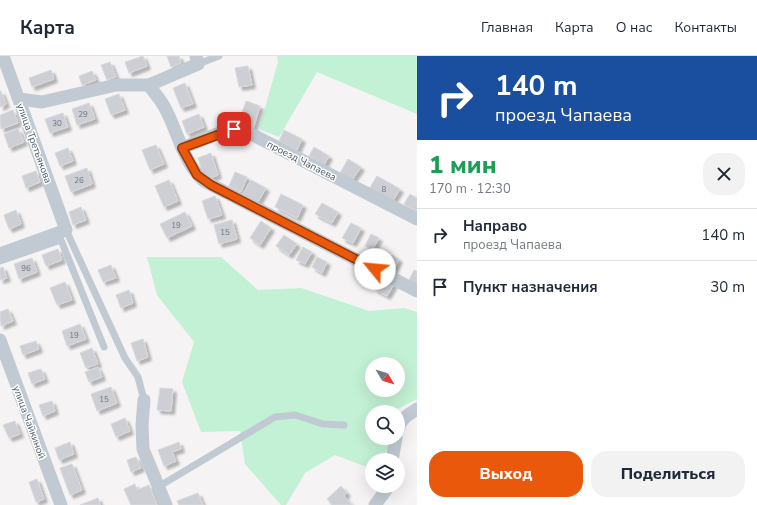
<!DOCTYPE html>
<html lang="ru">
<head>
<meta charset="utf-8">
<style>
  body { margin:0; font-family:"Nunito Sans",sans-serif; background:#f2f2f3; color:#1f2937; height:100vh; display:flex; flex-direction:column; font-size:15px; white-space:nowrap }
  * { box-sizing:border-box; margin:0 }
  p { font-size:13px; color:#747a83 }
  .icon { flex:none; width:22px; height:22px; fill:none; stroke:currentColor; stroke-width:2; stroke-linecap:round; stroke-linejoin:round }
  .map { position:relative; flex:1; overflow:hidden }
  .drawer { display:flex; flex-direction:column; background:#fff; width:340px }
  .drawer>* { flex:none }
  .top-card { background:#1a4fa0; color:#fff; overflow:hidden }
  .needle { width:26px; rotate:128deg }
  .controls { position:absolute; left:365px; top:301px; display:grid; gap:8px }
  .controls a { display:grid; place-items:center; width:40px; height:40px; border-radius:50%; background:#fff; box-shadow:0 4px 16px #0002; font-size:20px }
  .pin { position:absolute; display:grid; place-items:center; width:34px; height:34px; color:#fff; margin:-17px; border-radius:8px; box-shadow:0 2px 6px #0006 }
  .me { position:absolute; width:44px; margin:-22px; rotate:298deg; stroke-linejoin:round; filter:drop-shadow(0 0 3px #0008) }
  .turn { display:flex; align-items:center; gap:14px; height:84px; padding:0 12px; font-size:18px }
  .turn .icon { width:52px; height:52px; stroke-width:2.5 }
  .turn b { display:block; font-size:28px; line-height:34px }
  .round { display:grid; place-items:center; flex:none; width:42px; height:42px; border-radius:16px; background:#f2f2f3 }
  .summary { display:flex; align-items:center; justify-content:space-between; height:68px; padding:0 12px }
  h1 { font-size:24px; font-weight:800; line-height:30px; color:#1e9e55 }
  .button { display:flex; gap:8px; margin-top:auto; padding:8px 12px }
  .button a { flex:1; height:46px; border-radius:16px; background:#ea580c; color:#fff; font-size:16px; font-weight:800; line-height:46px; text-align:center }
  .button a+a { background:#f2f2f3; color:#1f2937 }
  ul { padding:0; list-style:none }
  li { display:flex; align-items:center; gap:12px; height:52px; padding:0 12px; border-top:1px solid #e0e1e3 }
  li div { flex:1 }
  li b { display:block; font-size:15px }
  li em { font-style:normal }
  header { display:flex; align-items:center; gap:24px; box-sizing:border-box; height:56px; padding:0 20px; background:#fff; border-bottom:1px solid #e0e1e3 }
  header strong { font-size:19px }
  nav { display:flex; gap:22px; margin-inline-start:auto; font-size:14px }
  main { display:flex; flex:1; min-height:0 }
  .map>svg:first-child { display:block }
  .green { fill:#c3f1d5; fill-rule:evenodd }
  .building { fill:#cdcfd5; stroke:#d7d9de; filter:url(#shadow) }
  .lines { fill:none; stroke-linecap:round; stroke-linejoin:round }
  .service { stroke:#c1cad2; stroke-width:7 }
  .minor { stroke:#c1cad2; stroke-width:13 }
  .route-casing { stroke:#983908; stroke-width:10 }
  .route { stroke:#ea580c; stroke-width:7 }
  .labels { text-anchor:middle; stroke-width:3; stroke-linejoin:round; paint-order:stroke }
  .number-label { font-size:8px; fill:#6b747e }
  .street-label { font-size:10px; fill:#4a5661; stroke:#fff }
</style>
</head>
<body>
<header>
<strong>Карта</strong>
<nav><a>Главная</a><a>Карта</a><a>О нас</a><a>Контакты</a></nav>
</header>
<main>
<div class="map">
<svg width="417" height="449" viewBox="0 0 417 449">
  <defs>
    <filter id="shadow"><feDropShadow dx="3.5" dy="3.5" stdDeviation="1" flood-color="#0004"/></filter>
  </defs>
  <rect width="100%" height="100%" fill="#f5f3f3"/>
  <g class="green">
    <polygon points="277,0 417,0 417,58 317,16 279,81 259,73 278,6"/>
    <path d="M147,201H221L258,234L301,232L369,255L404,252L417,256V343L392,356H372V382H388L390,389L381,404H372V413L335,399L305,417L286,449H281L245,408L240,375L201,376L182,326L194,286L157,239ZM372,308H398V334H372Z"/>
  </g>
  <g class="building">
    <polygon points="143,0 147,10 129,17 125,6"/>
    <polygon points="167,0 179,0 181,7 171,11"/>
    <polygon points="110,6 116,21 107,24 101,9"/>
    <polygon points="248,10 252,29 239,31 235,12"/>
    <polygon points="51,14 54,23 32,31 29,22"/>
    <polygon points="92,15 96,24 82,29 79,20"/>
    <polygon points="185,27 193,48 181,52 173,32"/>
    <polygon points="0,35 1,35 6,48 0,51"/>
    <polygon points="119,38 125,54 111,59 105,43"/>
    <polygon points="246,45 260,50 253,73 238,68"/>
    <polygon points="89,47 95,63 77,69 72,53"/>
    <polygon points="13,54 18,67 1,73 0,59"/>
    <polygon points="63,57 68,71 50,77 45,63"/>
    <polygon points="199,58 204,71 187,78 182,65"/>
    <polygon points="18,73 24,86 9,92 4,78"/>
    <polygon points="284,74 302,83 297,94 279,85"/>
    <polygon points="156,89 164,108 150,114 142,94"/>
    <polygon points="314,91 329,100 324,109 309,100"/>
    <polygon points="68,92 73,105 60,110 55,97"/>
    <polygon points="211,97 218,119 205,124 198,102"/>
    <polygon points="348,103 361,111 352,124 340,117"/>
    <polygon points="87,112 92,128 71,136 65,120"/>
    <polygon points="36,115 40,126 26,132 22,120"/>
    <polygon points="235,116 247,121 241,136 229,130"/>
    <polygon points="377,120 400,133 392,146 369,133"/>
    <polygon points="169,124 178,145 164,151 155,130"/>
    <polygon points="251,124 266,132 258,146 243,138"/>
    <polygon points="281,138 303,149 297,162 275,151"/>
    <polygon points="410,138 417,142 417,156 404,148"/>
    <polygon points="215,140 222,159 208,163 202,145"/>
    <polygon points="322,147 338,156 332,167 315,158"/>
    <polygon points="81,151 86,164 73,169 69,156"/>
    <polygon points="16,154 21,168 9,173 4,159"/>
    <polygon points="185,156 192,170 167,182 160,168"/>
    <polygon points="232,164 237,183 219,188 214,169"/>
    <polygon points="261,165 271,172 260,189 250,182"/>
    <polygon points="351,167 361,172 353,187 342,182"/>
    <polygon points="371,178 379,182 372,194 365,190"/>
    <polygon points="284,179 297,188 289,199 276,190"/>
    <polygon points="303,191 312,196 305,208 296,204"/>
    <polygon points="58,193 62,204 46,210 42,199"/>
    <polygon points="392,199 399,203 393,215 385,212"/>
    <polygon points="317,201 327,206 322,217 312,211"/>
    <polygon points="32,202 37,216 19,223 14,208"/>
    <polygon points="111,209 116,222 103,226 98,214"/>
    <polygon points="3,211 7,222 0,224 0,212"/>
    <polygon points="414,214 417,215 417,231 408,226"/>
    <polygon points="381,221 394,228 387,240 374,233"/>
    <polygon points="65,226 72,244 57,249 50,232"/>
    <polygon points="129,234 133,247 121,252 116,239"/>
    <polygon points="8,253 13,265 1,270 0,256"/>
    <polygon points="80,268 86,283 67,290 62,275"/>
    <polygon points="143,283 148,301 137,305 131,287"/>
    <polygon points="36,285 39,293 23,299 20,290"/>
    <polygon points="92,292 98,308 86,312 80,297"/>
    <polygon points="98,311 102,321 89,326 85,316"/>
    <polygon points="41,313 45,323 32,328 28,317"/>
    <polygon points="111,331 117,347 97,355 91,338"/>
    <polygon points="160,332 173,333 171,355 157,354"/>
    <polygon points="52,345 55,355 43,360 39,349"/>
    <polygon points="125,362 130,375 116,381 111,368"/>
    <polygon points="15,365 20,378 9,382 3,369"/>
    <polygon points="70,386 74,398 59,404 55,392"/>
    <polygon points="179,386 181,393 172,396 176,405 164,410 158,394"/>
    <polygon points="136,401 141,412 131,416 127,404"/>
    <polygon points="72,408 82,434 70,439 60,412"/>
    <polygon points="37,423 44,443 36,446 29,426"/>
    <polygon points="135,428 137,434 149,429 157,449 131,449 124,433"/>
    <polygon points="341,430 347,437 344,440 352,449 332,449 327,443"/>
    <polygon points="198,437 203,449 179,449 177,445"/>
    <polygon points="98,442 100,449 80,449"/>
  </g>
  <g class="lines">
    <g class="service">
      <polyline points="198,8 219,0"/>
      <polyline points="66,174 125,302 138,321 144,344"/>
      <polyline points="0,205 61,184 104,291"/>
      <polyline points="158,431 275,361 295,359 323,368 344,369"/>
    </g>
    <g class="minor">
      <path d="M149,29C154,37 161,44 165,52C178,76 183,106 204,125L417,235"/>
      <polyline points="19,43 42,46 116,29 149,29 198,8 196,0"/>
      <path d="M182,92L227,74C237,72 244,76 253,79L417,163"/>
      <polyline points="0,198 66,174 3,0"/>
      <polyline points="0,284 61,449"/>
      <polyline points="144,344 142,369 143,393 166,449"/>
      <path d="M398,373C400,363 409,358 417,353"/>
      <polyline points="392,404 396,382"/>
      <polyline points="375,449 386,434 387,430"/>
    </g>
  </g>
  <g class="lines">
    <defs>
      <polyline id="route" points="234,73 182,92 197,119 211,129 375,213"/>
    </defs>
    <use href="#route" class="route-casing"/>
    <use href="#route" class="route"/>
  </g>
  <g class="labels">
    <g class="number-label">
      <text x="83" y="61">29</text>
      <text x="57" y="70">30</text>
      <text x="79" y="127">26</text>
      <text x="384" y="136">8</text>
      <text x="176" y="172">19</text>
      <text x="225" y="179">15</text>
      <text x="26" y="215">96</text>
      <text x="74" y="282">19</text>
      <text x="104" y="346">15</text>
    </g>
    <g class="street-label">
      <text transform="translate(35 87) rotate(70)" y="4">улица Третьякова</text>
      <text transform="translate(302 104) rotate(27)" y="4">проезд Чапаева</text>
      <text transform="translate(30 366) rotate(70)" y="4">улица Чайкиной</text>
    </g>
  </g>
</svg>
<div class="controls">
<a><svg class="needle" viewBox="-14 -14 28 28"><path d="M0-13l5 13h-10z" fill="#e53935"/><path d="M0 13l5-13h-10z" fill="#747a83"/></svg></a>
<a><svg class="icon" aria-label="search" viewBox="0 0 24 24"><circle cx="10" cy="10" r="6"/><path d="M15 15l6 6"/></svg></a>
<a><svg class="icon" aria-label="layers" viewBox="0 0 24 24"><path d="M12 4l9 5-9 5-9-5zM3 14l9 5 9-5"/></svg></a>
</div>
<div class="pin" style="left:234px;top:73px;background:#d93025"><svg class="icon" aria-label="arrive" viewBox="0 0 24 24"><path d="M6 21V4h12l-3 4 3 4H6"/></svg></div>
<svg class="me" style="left:375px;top:213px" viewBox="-20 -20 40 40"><circle r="19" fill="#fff"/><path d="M0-13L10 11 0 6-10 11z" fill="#ea580c"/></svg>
</div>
<section class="drawer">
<div class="top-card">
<div class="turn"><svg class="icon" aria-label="right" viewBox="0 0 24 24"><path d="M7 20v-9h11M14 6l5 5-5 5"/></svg><div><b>140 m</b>проезд Чапаева</div></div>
</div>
<div class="summary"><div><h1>1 мин</h1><p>170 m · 12:30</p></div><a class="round"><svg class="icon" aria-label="close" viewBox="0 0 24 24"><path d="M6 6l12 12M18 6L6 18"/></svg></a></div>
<ul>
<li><svg class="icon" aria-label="right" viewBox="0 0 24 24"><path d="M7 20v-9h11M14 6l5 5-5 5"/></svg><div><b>Направо</b><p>проезд Чапаева</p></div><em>140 m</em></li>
<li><svg class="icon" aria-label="arrive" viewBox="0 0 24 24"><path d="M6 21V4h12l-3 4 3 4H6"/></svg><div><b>Пункт назначения</b></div><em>30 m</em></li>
</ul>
<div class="button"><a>Выход</a><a>Поделиться</a></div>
</section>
</main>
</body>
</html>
